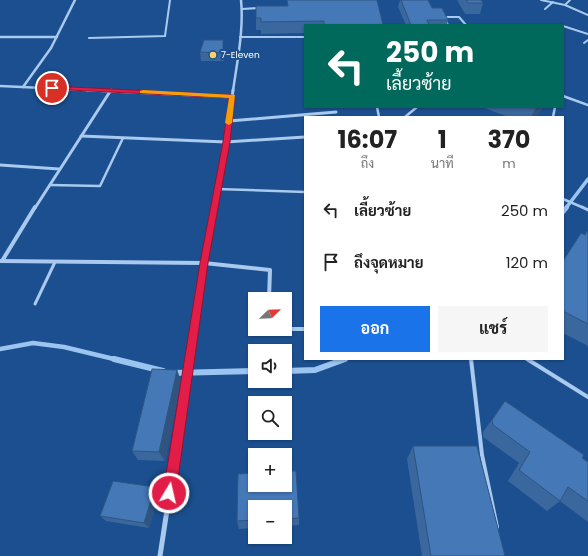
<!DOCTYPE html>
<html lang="th">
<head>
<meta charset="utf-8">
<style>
  body { margin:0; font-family:Poppins,Sarabun,sans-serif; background:#f6f6f6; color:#222; height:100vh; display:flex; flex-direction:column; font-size:15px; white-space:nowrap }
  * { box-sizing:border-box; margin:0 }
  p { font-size:13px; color:#767676 }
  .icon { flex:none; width:22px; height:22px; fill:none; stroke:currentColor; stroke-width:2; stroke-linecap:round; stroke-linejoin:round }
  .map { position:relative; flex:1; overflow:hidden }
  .panel { position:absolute; left:304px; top:116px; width:260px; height:244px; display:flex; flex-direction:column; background:#fff; border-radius:0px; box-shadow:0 1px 3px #0004 }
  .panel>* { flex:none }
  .hud { position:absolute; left:304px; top:24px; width:260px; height:84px; border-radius:0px; box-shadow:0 1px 3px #0004; background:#00695c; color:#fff; overflow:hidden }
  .needle { width:26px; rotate:67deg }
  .fabs { position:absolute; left:248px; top:292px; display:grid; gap:8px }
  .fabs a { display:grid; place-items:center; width:44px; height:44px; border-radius:0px; background:#fff; box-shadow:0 1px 3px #0004; font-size:20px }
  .pin { position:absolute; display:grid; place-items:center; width:34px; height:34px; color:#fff; margin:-17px; border:2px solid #fff; border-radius:50%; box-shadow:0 1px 4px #0007 }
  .me { position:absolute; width:44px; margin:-22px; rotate:9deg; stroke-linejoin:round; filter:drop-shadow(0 0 3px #0008) }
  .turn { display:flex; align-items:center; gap:14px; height:84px; padding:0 16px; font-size:18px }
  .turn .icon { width:52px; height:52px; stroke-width:2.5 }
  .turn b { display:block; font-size:28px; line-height:34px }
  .eta { display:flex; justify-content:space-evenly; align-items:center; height:68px; text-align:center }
  .eta b { font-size:24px; font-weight:700; line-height:28px }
  .action { display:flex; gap:8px; margin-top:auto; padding:8px 16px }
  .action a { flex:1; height:46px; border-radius:0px; background:#1a73e8; color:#fff; font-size:16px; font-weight:700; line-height:46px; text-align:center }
  .action a+a { background:#f6f6f6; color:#222 }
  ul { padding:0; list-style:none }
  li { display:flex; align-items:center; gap:12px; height:52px; padding:0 16px }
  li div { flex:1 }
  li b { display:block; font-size:15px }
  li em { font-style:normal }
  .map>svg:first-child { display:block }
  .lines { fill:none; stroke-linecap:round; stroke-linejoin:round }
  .stream-far2 { stroke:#9cc4f0; stroke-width:3.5 }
  .stream-far1 { stroke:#9cc4f0; stroke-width:4.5 }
  .stream { stroke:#9cc4f0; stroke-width:6 }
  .service-far3 { stroke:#a9c9ee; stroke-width:2 }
  .service-far2 { stroke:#a9c9ee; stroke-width:2.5 }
  .service-far1 { stroke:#a9c9ee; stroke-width:3 }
  .service { stroke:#a9c9ee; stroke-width:4 }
  .minor-far3 { stroke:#a9c9ee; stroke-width:2.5 }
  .minor-far2 { stroke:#a9c9ee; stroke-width:3 }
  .minor-far1 { stroke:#a9c9ee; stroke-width:4 }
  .minor { stroke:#a9c9ee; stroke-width:5 }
  .wall { fill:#3a679d }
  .shaded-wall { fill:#305480 }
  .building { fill:#4478b7; stroke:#305480 }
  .route { fill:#e11d48; stroke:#92132f }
  .slow { fill:#f59e0b }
  .poi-dot { fill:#ffd166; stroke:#1b4f8f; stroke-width:1.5 }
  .labels { text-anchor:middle; stroke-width:4; stroke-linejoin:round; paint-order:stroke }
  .far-poi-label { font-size:9px; fill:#fff; stroke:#1b4f8f; text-anchor:start }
</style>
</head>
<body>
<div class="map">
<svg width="588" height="556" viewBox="0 0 588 556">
  <rect width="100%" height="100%" fill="#1b4f8f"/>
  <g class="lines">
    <polyline class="stream-far2" points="566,208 588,179"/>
    <g class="stream-far1">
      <polyline points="563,212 567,207"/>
      <polyline points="0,349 33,343 64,347 118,360"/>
      <polyline points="342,360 345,359"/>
    </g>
    <g class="stream">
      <polyline points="114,359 163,371"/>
      <polyline points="285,371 315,370 345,359"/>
      <polyline points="172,373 255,371"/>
    </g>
    <g class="service-far3">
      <polyline points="541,0 565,5"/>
      <polyline points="570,0 565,5 588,15"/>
      <polyline points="242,9 258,8"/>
      <polyline points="545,9 553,2"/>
      <polyline points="448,25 444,17 459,17 466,25"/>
      <polyline points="563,26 588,34"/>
      <polyline points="240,37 305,37"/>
      <polyline points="89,38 165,36 170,0"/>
      <polyline points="584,43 588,40"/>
    </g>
    <g class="service-far2">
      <polyline points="563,96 588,105"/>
      <polyline points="377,107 379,117"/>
      <polyline points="405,117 417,107"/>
      <polyline points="553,117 555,107"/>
      <polyline points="50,185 100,186 123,138"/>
      <polyline points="218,189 305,192"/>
      <polyline points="563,199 584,208"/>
    </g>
    <g class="service-far1">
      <polyline points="582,207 588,210"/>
      <polyline points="35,304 55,262"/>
      <polyline points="527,359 529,360"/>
    </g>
    <g class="service">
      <polyline points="471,359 482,455 497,527"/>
      <polyline points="527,359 588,397"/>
    </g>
    <g class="minor-far3">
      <polyline points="0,37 57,37"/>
      <polyline points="0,86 108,91"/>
      <polyline points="23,87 51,48 75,0"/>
      <path d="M233,91C237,62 244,30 241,0"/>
    </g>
    <g class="minor-far2">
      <polyline points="87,90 232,97"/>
      <polyline points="229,121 336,112"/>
      <polyline points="81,136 226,142 305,137"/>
      <polyline points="0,165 59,169"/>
      <polyline points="35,208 111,90"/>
      <polyline points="214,208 226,142 233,90"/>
    </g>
    <g class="minor-far1">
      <polyline points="0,261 204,263 270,270 269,299"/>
      <polyline points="2,261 35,207"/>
      <polyline points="269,329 305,329"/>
      <polyline points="189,360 214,207"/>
    </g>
    <polyline class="minor" points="160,556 190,359"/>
  </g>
  <g class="wall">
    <polygon points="287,0 383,25 305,25 305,33 261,34 261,30 256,30 256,18 287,6"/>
    <polygon points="400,0 428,0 432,8 448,20 447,25 406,25 398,7"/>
    <polygon points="457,0 481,0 483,3 480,14 465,14"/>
    <polygon points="223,48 224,61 201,61 200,52"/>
    <polygon points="482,107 544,107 535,117 508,117"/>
    <polygon points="588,232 588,346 563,333 563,261"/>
    <polygon points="177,370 181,381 165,461 138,460 132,451"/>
    <polygon points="505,401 588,462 588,522 560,501 547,511 508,481 519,463 483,437 483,432"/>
    <polygon points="413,446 505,556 422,556 407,459"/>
    <polygon points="285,471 296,471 299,518 299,525 285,526 285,507 255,507 255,528 239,529 237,521 238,474 255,473 255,485 285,485"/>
    <polygon points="159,493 149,528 106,521 100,516"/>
  </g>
  <g class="shaded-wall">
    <polygon points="536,107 544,107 535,117 531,117"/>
    <polygon points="177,370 181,381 165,461 159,452"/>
    <polygon points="155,487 159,493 149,528 144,523"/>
  </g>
  <g class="building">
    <polygon points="287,0 377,0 383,25 324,25 324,21 261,22 261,18 256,18 256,6 288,6"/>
    <polygon points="401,0 428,0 432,8 442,8 448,20 427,20 429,25 411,25"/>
    <polygon points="466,0 481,0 483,3 468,3"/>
    <polygon points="204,40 223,40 223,53 200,52"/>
    <polygon points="587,231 588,232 588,324 563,311 563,261 581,233 585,235"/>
    <polygon points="152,369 177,370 159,452 132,451"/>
    <polygon points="505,401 584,455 582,458 588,462 588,501 568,487 560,501 519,470 530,452 493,425 492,420"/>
    <polygon points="413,446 477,446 505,556 431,556"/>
    <polygon points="285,471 296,471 299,518 285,519 285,507 255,507 255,520 237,521 238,474 255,473 255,485 285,485"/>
    <polygon points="113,481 155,487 144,523 100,516"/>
  </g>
  <polygon class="route" points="52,86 232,95 235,96 230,142 208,263 176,493 174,497 169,499 165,497 163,493 200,263 223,142 229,98 50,89 49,88"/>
  <polygon class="slow" points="143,90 235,95 232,123 229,125 225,123 229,98 140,93 140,91"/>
  <circle class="poi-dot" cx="213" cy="55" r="4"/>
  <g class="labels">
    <g class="far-poi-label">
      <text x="221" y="58">7-Eleven</text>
    </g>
  </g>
</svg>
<div class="fabs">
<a><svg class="needle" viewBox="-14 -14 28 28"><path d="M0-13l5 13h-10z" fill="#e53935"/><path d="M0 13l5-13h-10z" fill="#767676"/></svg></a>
<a><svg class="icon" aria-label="sound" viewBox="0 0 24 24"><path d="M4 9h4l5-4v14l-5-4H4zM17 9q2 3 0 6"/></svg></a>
<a><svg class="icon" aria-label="search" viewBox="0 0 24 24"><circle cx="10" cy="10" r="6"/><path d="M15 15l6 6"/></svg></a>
<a>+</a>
<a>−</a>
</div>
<div class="pin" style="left:52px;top:88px;background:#d93025"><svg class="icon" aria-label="arrive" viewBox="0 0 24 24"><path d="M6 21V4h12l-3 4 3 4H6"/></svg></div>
<svg class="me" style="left:169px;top:493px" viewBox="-20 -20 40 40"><circle r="17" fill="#e11d48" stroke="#fff" stroke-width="3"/><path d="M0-11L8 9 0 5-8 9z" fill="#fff"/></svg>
<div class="hud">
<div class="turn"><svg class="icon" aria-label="left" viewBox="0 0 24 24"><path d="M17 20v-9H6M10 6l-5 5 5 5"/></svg><div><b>250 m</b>เลี้ยวซ้าย</div></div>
</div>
<section class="panel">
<div class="eta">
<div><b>16:07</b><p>ถึง</p></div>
<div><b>1</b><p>นาที</p></div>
<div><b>370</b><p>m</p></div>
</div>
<ul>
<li><svg class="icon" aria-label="left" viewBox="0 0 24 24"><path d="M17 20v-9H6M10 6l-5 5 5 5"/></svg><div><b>เลี้ยวซ้าย</b></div><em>250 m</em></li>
<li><svg class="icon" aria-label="arrive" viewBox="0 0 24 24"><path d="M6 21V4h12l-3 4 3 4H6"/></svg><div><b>ถึงจุดหมาย</b></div><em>120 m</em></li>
</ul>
<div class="action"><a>ออก</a><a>แชร์</a></div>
</section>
</div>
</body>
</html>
